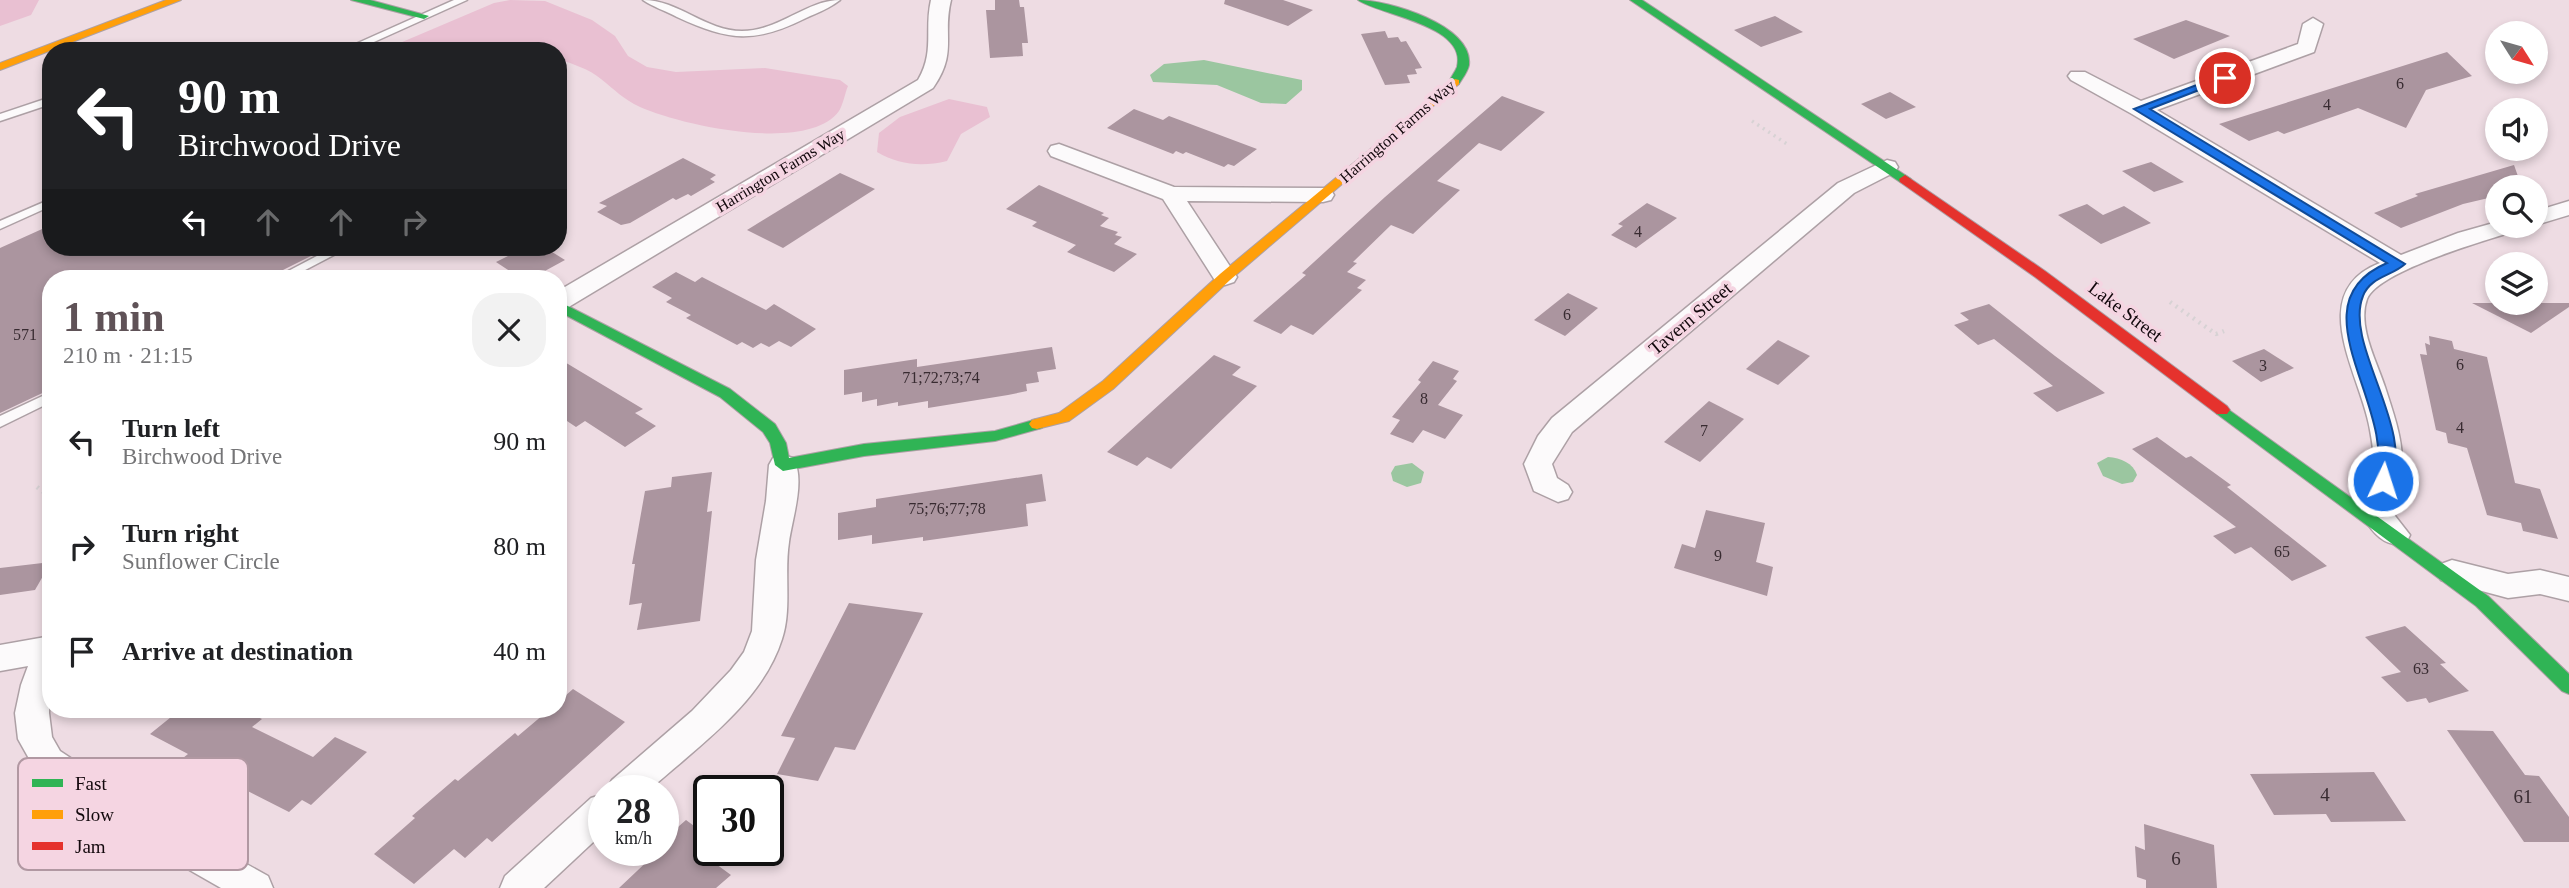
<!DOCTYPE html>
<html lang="en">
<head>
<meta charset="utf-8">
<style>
  body { margin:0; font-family:Georgia,serif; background:#f2f2f2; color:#202124; height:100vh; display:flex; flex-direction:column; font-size:26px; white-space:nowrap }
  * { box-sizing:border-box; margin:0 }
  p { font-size:23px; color:#757577 }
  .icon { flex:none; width:38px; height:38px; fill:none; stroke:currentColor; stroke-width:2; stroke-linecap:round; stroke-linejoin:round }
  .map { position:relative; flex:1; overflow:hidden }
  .side { position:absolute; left:42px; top:270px; width:525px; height:448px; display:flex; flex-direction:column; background:#fff; border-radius:28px; box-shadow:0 4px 10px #0003 }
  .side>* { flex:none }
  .top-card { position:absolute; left:42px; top:42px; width:525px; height:214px; border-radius:28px; box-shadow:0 4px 10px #0003; background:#202124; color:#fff; overflow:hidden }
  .needle { width:46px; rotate:127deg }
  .fabs { position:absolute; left:2485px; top:21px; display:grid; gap:14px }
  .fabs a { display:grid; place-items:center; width:63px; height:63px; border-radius:50%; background:#fff; box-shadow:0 4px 10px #0003; font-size:35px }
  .speed { position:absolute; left:588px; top:775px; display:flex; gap:14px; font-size:35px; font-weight:700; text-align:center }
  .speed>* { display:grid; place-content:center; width:91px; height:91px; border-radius:50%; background:#fff; box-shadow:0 4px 10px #0003; line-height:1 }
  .speed small { font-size:18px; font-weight:400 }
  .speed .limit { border:4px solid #111; border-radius:10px; background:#fff; color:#111 }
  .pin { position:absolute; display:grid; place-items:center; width:60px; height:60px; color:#fff; margin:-30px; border:4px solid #fff; border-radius:50%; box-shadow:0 2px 7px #0007 }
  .me { position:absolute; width:77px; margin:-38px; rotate:4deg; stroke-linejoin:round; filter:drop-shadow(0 0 5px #0008) }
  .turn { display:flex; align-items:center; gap:24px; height:147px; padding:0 21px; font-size:32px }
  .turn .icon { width:91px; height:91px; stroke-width:2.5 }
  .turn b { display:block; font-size:49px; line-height:60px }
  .lanes { display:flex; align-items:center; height:66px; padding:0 21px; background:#0003; justify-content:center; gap:35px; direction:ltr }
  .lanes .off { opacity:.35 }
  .round { display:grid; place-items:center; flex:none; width:74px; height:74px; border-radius:28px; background:#f2f2f2 }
  .headline { display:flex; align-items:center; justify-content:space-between; height:119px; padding:0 21px }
  h1 { font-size:42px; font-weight:700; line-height:52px; color:#5f5257 }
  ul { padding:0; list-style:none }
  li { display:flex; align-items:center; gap:21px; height:105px; padding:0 21px }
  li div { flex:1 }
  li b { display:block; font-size:26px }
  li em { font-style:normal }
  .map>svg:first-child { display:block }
  .green { fill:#e9c0d2 }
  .water { fill:#9bc6a0 }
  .building { fill:#ab959f }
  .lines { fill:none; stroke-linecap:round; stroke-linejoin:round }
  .lane-casing { stroke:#ada0a5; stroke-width:3 }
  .street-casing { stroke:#ada0a5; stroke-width:3 }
  .fast-casing { stroke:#ada0a5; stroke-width:2 }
  .slow-casing { stroke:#ada0a5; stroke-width:2 }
  .jam-casing { stroke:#ada0a5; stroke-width:2 }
  .path-far2 { stroke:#d7d2d4; stroke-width:3.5; stroke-dasharray:2 4.5; stroke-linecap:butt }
  .path-far1 { stroke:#d7d2d4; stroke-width:4.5; stroke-dasharray:2 5; stroke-linecap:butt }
  .path { stroke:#d7d2d4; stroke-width:5; stroke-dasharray:2 6; stroke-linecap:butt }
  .lane { fill:#fcfafb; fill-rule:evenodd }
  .street { fill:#fcfafb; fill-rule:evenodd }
  .fast { fill:#30b455; fill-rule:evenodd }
  .slow { fill:#ff9f0a; fill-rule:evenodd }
  .jam { fill:#e5322d; fill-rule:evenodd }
  .route { fill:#1a73e8; stroke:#114b97; stroke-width:2 }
  .labels { text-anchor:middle; stroke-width:7; stroke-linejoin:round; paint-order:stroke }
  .number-label { font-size:16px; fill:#382b31 }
  .far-street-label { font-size:16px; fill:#12080c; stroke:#f5d5e2 }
  .street-label { font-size:19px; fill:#12080c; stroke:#f5d5e2 }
  .near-number-label { font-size:19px; fill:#382b31 }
  .key { fill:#f5d5e2; stroke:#b198a2; stroke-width:2 }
  .key-label { font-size:19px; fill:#12080c }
</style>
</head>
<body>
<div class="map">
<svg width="2569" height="888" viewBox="0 0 2569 888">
  <rect width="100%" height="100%" fill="#eedce3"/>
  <g class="green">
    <polygon points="0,0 39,0 31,15 0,26"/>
    <path d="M510,0L545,1L592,20L615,36L628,56L647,67L676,72L765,68L840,80L848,86C845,93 843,105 839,111C808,154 680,125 640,107C623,99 615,90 601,79C589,69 573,64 558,59V51H536L482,43L463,44L445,51H381L494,3Z"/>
    <path d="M949,99L987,107L990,117L961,134L947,161C922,167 899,165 877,152L879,133L900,117Z"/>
  </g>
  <g class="water">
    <polygon points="1204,60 1302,80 1302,90 1286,104 1261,103 1217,85 1153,82 1150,75 1164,64"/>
    <path d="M2108,457C2121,458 2133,463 2137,475L2133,482L2122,484L2103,476L2097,463Z"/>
    <polygon points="1412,463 1424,472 1421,483 1407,487 1393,481 1391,473 1395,466"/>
  </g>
  <g class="building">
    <polygon points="995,0 1019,0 1020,7 1024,7 1028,43 1022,43 1023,56 990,58 986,10 995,10"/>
    <polygon points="1225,0 1283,0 1313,10 1288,26 1224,4"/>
    <polygon points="1775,16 1803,32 1761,47 1734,30"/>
    <polygon points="2186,20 2230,36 2174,59 2133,39"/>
    <polygon points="1385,31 1388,38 1398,37 1401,42 1406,41 1422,68 1415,69 1417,74 1407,75 1410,83 1385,85 1361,34"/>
    <polygon points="2447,52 2472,76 2426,90 2406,128 2358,108 2284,134 2278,131 2249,141 2219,124"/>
    <polygon points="1890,92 1916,107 1886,119 1861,104"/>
    <polygon points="1502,96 1545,112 1501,151 1479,143 1437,181 1460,190 1413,234 1391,225 1353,262 1357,263 1347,272 1366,280 1357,288 1362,290 1313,335 1291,325 1281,334 1253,321 1306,275 1302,273 1385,197"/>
    <polygon points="1134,109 1163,120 1169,116 1257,149 1234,166 1228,164 1224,167 1186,152 1183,154 1176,151 1173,154 1107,128"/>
    <polygon points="683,158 716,175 710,179 715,182 691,196 688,194 676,200 673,198 630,223 621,225 597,212 607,206 599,203"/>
    <polygon points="2151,162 2184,182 2154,192 2122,171"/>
    <polygon points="2514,165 2520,182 2497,187 2497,196 2463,204 2401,228 2374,213 2418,196 2415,194"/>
    <polygon points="840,173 875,189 783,248 747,230"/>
    <polygon points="1039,185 1104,213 1101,215 1109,218 1100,226 1118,232 1115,235 1122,237 1114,244 1137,254 1114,272 1067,252 1076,245 1032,226 1037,222 1006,209"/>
    <polygon points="1647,203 1677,218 1636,248 1611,235 1623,226 1618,224"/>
    <polygon points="2087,204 2103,215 2124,206 2151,223 2101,244 2058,215"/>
    <polygon points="51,225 51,247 329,247 267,278 51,278 51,389 0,413 0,248"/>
    <polygon points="526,247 544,247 565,260 532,278 520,278 496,262"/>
    <polygon points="676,272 695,282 702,277 766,310 774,304 816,329 791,347 779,341 769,347 761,343 753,348 742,342 737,345 686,318 691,315 666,302 672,298 652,287"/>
    <polygon points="1568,293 1598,308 1565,336 1534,320"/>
    <polygon points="2472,303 2569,303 2569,307 2531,333"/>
    <polygon points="1989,304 2055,356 2105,393 2057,412 2033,393 2053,386 1994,339 1978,345 1954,325 1969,320 1960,313"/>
    <polygon points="2429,336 2452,341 2454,349 2487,357 2515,483 2540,489 2558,539 2523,531 2521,523 2487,515 2467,448 2448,443 2446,433 2436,430 2420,354 2427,355 2425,343 2430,345"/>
    <polygon points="1778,340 1810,356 1778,385 1746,369"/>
    <polygon points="1052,347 1056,369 1037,372 1039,382 1026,384 1027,391 1008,395 928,408 928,401 898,406 898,402 877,406 877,399 862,402 862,392 844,395 844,370 917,359 917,367"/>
    <polygon points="2264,349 2294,368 2261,382 2232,361"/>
    <polygon points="1214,355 1241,367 1232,375 1257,386 1171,469 1147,457 1137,466 1107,452"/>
    <polygon points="558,358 643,409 635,413 656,426 625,447 585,421 576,427 558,415"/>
    <polygon points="1433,361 1459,371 1453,379 1457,381 1438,405 1463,415 1445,439 1423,430 1413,443 1390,434 1400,420 1392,417 1421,382 1418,380"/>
    <polygon points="1709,401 1744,419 1700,462 1664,442"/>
    <polygon points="2157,437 2186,458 2191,456 2231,485 2227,487 2327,566 2292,581 2251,547 2235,554 2213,536 2236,527 2132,449"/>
    <polygon points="712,472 707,512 712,511 700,621 637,630 642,603 629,605 635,564 632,564 645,491 671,487 672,477"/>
    <polygon points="1042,474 1046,501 1026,504 1028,526 923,541 923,537 872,544 872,535 838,540 838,513 876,507 876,499"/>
    <polygon points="1706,510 1765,523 1756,562 1773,567 1767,596 1674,568 1682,544 1695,548"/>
    <polygon points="51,562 35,590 0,595 0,568"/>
    <polygon points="849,603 923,613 855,750 835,747 818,781 777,774 795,738 781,736"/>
    <polygon points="2405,626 2446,663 2440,664 2469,691 2429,703 2426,698 2407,702 2381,677 2401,672 2365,637"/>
    <polygon points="573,689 625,722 492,842 487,838 465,858 454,849 414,884 374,854 415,818 412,816 455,779 458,781 515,733 518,736 550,709 558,709 558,702"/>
    <polygon points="181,709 240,709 262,719 252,727 313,757 335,737 367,752 311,805 302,800 289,812 183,758 188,754 150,734"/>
    <polygon points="2447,730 2493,731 2525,775 2539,776 2569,817 2569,842 2524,842"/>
    <polygon points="2374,772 2406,821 2331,822 2326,814 2274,815 2250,774"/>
    <polygon points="686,820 709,837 709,852 705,856 731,875 716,888 619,888 655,854 651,850 663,850 663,840"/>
    <polygon points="2144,824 2214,845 2217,888 2146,888 2146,880 2137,877 2135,846 2145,850"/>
  </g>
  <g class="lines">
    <defs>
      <g id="lane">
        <polygon points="454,0 467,0 354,51 340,51"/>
        <path d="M643,0C678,0 706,31 742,31C779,31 807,0 840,0C830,8 817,13 806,18C754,44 729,41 677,17C666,11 653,7 643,0Z"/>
        <polygon points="51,97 51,104 0,121 0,114"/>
        <polygon points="51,199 51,206 0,229 0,221"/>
        <polygon points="334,247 349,247 290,278 275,278"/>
        <polygon points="51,392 51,402 0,427 0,416"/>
      </g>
      <g id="street">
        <path d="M931,0H951C942,37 958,52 933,88L567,308L558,310V291L918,80C935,51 924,30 931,0Z"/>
        <path d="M2313,18L2323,24L2314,52L2157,110L2401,255L2458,233L2497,222V226H2520L2516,231C2486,240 2378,271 2367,299C2357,326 2377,362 2385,387C2393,412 2403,439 2402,465C2401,481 2393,495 2392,512L2410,535L2406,543C2385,549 2372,532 2362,515C2364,494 2370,486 2373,468C2375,457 2372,441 2370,430C2362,377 2303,293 2380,263L2132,114L2071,80L2068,76L2071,72H2085L2141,101L2298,44L2303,24Z"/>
        <polygon points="1059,144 1174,187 1323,188 1331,190 1334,195 1331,200 1323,202 1187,201 1237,277 1234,282 1225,285 1216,282 1163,199 1051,156 1048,151 1051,146"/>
        <polygon points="1887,160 1895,162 1898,167 1895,172 1854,193 1572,432 1552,464 1557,478 1568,485 1572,492 1568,499 1558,502 1534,491 1524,464 1538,436 1552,418 1838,183"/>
        <polygon points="2569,201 2569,215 2536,225 2536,211"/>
        <path d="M783,455L793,458C806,479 792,519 789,542C784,574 792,609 782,639C762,703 696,748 648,791H606L612,780L692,711L731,670L744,652L752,631L756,560L766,501L769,465L773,458Z"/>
        <polygon points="2452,560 2508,574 2540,570 2569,577 2569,601 2540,594 2508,598 2441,580 2437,572 2441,564"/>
        <polygon points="51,636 49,713 52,737 60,751 149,810 268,876 273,888 221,888 123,832 36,771 18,739 15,713 21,685 28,666 0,671 0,645"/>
        <polygon points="604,794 604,832 544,888 500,888 505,876 591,798"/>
      </g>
      <g id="fast">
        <polygon points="351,0 370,0 429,16 424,19"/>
        <path d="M1358,0C1387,0 1474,25 1469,65C1468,71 1462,79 1459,84L1455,85L1449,82C1451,77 1455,72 1457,67C1468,25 1379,15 1358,0Z"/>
        <polygon points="1630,0 1642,0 1911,179 1905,183 1900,182"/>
        <polygon points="558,301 730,389 775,424 786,443 789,458 864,444 995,431 1037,419 1045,424 1042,428 995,441 864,456 783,471 775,465 770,443 763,432 720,397 558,311"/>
        <polygon points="2222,405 2488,596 2569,674 2569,694 2562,691 2476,606 2217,414 2214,410 2217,406"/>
      </g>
      <g id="slow">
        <polygon points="166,0 181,0 0,70 0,63"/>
        <polygon points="1455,79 1459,80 1459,84 1230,280 1113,389 1069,421 1037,429 1032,428 1029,424 1032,420 1059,413 1103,381 1220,274"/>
      </g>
      <polygon id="jam" points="1905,175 2045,271 2227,406 2230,410 2227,414 2217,414 2035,277 1900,182 1899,179"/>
    </defs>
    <use href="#lane" class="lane-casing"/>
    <use href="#street" class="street-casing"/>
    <use href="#fast" class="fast-casing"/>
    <use href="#slow" class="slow-casing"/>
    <use href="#jam" class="jam-casing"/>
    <g class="path-far2">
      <polyline points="1752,121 1790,146"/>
      <polyline points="2530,185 2533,187"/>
    </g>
    <g class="path-far1">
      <polyline points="2170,302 2216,334 2224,331"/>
      <polyline points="37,487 51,498"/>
    </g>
    <polyline class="path" points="641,850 647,855"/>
    <use href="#lane" class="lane"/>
    <use href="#street" class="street"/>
    <use href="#fast" class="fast"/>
    <use href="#slow" class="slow"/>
    <use href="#jam" class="jam"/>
  </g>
  <path class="route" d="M2220,76L2230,78L2150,109L2405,264C2392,276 2370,277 2363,296C2343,345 2418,432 2389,485H2377L2375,481C2399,408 2291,304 2387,263L2134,109Z"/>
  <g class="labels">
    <g class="number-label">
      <text x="2400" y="89">6</text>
      <text x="2327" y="110">4</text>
      <text x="1638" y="237">4</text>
      <text x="1567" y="320">6</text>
      <text x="25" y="340">571</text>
      <text x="2460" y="370">6</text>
      <text x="2263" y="371">3</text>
      <text x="941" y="383">71;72;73;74</text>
      <text x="1424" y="404">8</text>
      <text x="2460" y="433">4</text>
      <text x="1704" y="436">7</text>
      <text x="947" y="514">75;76;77;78</text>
      <text x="2282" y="557">65</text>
      <text x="1718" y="561">9</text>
      <text x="2421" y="674">63</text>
    </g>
    <g class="far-street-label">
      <text transform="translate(1397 131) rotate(-41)" y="6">Harrington Farms Way</text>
      <text transform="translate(780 170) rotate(-31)" y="6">Harrington Farms Way</text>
    </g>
    <g class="street-label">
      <text transform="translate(2126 311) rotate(37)" y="7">Lake Street</text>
      <text transform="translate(1690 318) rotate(-40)" y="7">Tavern Street</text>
    </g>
    <g class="near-number-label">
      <text x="2325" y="801">4</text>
      <text x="2523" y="803">61</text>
      <text x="2176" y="865">6</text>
    </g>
  </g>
  <rect x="18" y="758" width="230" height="112" rx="10" class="key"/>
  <rect x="32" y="779" width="31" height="8" fill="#30b455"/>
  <rect x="32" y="810" width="31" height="9" fill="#ff9f0a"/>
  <rect x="32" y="842" width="31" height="8" fill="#e5322d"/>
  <g class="key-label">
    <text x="75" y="790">Fast</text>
    <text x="75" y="821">Slow</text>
    <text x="75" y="853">Jam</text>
  </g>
</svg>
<div class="fabs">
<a><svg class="needle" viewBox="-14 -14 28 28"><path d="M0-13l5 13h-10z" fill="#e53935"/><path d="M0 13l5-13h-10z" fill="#757577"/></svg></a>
<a><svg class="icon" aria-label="sound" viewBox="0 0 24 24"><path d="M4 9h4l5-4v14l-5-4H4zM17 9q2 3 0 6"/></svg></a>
<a><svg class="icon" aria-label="search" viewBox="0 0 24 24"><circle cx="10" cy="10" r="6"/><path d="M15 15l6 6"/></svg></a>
<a><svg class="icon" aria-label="layers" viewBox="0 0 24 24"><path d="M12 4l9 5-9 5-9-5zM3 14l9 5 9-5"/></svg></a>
</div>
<div class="speed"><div>28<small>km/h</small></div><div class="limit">30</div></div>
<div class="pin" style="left:2225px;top:78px;background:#d93025"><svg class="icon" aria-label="arrive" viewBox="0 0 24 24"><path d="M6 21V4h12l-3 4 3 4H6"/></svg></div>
<svg class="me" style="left:2383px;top:481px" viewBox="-20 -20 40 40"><circle r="17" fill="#1a73e8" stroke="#fff" stroke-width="3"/><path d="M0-11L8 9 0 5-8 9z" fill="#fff"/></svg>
<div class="top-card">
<div class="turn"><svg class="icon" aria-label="left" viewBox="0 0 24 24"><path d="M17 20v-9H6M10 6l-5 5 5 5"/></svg><div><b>90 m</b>Birchwood Drive</div></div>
<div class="lanes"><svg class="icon" aria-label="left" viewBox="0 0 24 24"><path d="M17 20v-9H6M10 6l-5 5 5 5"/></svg><svg class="icon off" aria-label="ahead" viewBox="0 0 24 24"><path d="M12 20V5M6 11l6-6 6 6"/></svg><svg class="icon off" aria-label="ahead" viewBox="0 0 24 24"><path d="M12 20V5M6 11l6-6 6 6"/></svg><svg class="icon off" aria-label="right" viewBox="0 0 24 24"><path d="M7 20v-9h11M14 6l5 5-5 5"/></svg></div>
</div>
<section class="side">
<div class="headline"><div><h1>1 min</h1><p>210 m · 21:15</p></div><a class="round"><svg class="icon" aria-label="close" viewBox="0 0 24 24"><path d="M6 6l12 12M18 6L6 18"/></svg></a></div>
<ul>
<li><svg class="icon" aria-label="left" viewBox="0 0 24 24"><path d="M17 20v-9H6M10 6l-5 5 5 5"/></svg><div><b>Turn left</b><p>Birchwood Drive</p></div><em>90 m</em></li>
<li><svg class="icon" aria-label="right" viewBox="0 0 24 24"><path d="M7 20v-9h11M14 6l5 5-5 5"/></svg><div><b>Turn right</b><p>Sunflower Circle</p></div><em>80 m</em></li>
<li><svg class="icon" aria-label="arrive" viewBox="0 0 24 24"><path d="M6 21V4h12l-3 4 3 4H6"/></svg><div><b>Arrive at destination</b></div><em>40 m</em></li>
</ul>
</section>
</div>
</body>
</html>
